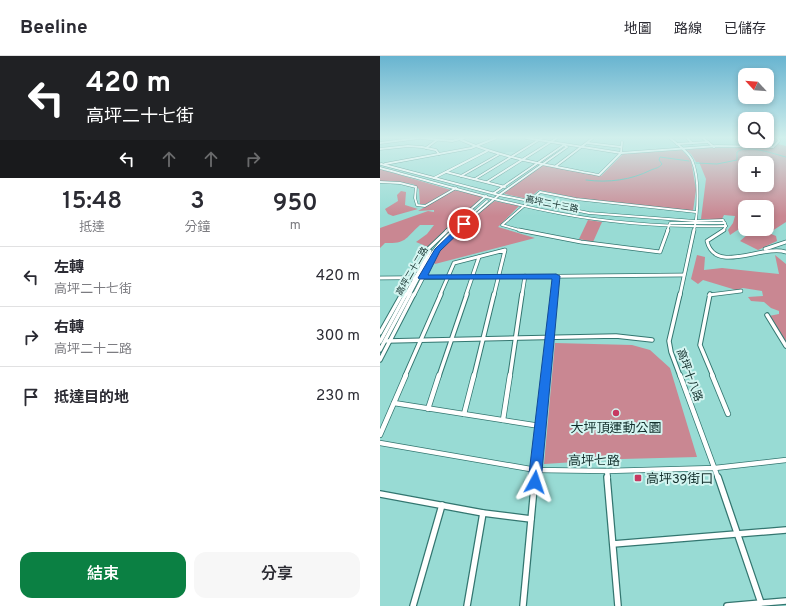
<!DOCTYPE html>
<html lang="zh-TW">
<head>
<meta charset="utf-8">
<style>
  body { margin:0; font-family:Overpass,"Noto Sans TC",sans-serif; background:#f7f7f7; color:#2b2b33; height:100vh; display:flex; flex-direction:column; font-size:15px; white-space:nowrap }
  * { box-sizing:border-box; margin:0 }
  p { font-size:13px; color:#7c7c81 }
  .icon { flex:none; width:22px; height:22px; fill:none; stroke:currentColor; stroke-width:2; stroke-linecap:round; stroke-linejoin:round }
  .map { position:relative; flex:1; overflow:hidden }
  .side { display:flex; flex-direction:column; background:#fff; width:380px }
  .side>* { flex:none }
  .guide { background:#202124; color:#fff; overflow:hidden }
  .needle { width:26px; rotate:296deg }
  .tools { position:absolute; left:358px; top:12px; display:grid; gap:8px }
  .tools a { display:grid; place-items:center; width:36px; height:36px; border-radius:8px; background:#fff; box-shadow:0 2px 6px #0003; font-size:20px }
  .pin { position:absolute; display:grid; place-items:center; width:34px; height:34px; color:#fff; margin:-17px; border:2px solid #fff; border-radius:50%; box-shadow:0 1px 4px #0007 }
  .me { position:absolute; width:44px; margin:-22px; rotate:5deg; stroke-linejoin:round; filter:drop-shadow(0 0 3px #0008) }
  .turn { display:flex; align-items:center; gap:14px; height:84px; padding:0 20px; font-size:18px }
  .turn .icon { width:52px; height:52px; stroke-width:2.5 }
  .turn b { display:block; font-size:28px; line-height:34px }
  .lanes { display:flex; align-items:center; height:38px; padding:0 20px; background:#0003; justify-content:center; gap:20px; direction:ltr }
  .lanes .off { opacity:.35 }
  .eta { display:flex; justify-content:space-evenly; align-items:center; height:68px; text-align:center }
  .eta b { font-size:24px; font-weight:600; line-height:28px }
  .cta { display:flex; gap:8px; margin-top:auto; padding:8px 20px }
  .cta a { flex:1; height:46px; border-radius:12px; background:#0b8043; color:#fff; font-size:16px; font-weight:600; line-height:46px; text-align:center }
  .cta a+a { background:#f7f7f7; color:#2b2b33 }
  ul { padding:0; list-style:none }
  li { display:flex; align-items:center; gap:12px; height:60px; padding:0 20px; border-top:1px solid #e1e1e2 }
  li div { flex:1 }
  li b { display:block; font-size:15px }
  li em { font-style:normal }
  header { display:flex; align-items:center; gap:24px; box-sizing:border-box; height:56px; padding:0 20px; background:#fff; border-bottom:1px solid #e1e1e2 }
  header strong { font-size:19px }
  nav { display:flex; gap:22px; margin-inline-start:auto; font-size:14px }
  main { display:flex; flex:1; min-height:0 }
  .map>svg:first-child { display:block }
  .built { fill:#82cfc8 }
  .green { fill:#c98792; fill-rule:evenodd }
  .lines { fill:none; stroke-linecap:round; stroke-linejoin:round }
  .stream { stroke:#48b5ac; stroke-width:1 }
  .minor-far4-casing { stroke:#337670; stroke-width:3 }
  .minor-far3-casing { stroke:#337670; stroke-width:4.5 }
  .minor-far2-casing { stroke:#337670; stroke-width:5.5 }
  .minor-far1-casing { stroke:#337670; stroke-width:6 }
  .minor-casing { stroke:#337670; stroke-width:8 }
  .minor-far4 { stroke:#fff; stroke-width:2 }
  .minor-far3 { stroke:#fff; stroke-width:3 }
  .minor-far2 { stroke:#fff; stroke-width:3.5 }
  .minor-far1 { stroke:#fff; stroke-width:4.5 }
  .minor { stroke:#fff; stroke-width:5.5 }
  .route { fill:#1a73e8; stroke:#114b97 }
  .poi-dot { fill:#c73861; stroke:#d4f5f1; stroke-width:1.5 }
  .labels { text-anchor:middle; stroke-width:4; stroke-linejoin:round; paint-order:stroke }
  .far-street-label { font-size:9px; fill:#122e2b; stroke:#d4f5f1 }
  .street-label { font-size:11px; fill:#122e2b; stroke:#d4f5f1 }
  .near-poi-label { font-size:13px; fill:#122e2b; stroke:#d4f5f1 }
  .near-street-label { font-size:13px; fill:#122e2b; stroke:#d4f5f1 }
</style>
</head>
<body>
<header>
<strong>Beeline</strong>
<nav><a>地圖</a><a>路線</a><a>已儲存</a></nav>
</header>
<main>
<section class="side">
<div class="guide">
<div class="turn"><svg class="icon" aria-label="left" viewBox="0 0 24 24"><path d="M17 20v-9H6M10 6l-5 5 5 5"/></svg><div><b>420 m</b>高坪二十七街</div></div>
<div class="lanes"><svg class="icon" aria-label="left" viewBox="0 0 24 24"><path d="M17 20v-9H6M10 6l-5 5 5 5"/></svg><svg class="icon off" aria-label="ahead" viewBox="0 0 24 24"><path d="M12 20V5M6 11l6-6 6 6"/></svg><svg class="icon off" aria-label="ahead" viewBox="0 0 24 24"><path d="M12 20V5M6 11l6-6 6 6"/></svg><svg class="icon off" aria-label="right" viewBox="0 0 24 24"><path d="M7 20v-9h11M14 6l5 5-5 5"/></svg></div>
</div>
<div class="eta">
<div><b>15:48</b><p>抵達</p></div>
<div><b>3</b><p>分鐘</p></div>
<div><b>950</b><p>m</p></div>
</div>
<ul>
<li><svg class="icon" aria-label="left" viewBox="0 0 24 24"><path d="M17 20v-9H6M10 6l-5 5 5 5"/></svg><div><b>左轉</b><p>高坪二十七街</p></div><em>420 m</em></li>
<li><svg class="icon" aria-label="right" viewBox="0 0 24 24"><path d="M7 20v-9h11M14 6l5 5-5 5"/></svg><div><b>右轉</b><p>高坪二十二路</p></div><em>300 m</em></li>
<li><svg class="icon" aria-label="arrive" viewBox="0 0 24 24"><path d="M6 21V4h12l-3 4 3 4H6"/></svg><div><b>抵達目的地</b></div><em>230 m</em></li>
</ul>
<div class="cta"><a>結束</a><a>分享</a></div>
</section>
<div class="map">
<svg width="406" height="550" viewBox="0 0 406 550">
  <rect width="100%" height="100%" fill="#98dbd4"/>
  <polygon class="built" points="118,83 138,83 155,86 138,96 128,96 122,98 99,91"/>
  <g class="green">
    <path d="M398,88L406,90V166L389,177L396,180L397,185L378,194L360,185L374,173H387V151H365V169L350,179L348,174L353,167L355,160L344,159L342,163H321L326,123L319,106H316L311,98L305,94L337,91L390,92L395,91ZM365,107H387V129H365Z"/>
    <polygon points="302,94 311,104 316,134 313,155 196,142 159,134 148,143 125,138 124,137 163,109 221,120 243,98"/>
    <polygon points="0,113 71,134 46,148 40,148 39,133 33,128 0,125"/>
    <path d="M74,134L102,140L103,142L59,180L48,191L36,186L47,178L54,169H40C25,182 27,188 5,187L0,192V172L48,155L54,156V154L38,155Z"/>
    <polygon points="21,135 26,136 25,149 38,153 13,160 8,158 5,153 18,145 17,139"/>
    <polygon points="115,145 139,150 118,171 155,182 55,208 54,207 59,195 104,152"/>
    <polygon points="208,164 222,166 213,186 199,183"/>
    <polygon points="317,199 325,201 324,214 342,212 399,218 395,199 406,208 406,286 389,260 399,258 399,255 391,252 384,246 371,245 368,241 383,240 382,235 363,232 356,234 323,224 318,228 311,223"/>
    <polygon points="175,287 252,289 270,294 290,312 317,401 242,403 164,408"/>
  </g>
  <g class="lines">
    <g class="stream">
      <path d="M316,107L337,108L357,104V96C367,88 394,98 406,101"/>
      <path d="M206,124C229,127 251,124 271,114C276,112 279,112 282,108L279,104L280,101L309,105"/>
    </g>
    <defs>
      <g id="minor-far4">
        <polyline points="41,82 72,85 84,82"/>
        <polyline points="146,82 241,97 337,90 393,91 399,85 398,82"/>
        <path d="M290,82C297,88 308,95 312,104C320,122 318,156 314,175"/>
        <polyline points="307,82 312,87"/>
        <polyline points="323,82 334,91"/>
        <path d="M81,84C125,103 172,110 219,119L241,97L242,86"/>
        <polyline points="0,87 39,82"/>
        <polyline points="208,87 241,91"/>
        <polyline points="297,88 328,86"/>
        <polyline points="46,92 57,84"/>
        <polyline points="0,93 28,90 42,91 56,94 59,98"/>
        <polyline points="1,108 119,139 209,157 315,165 343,164 346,170 343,175"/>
        <polyline points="5,108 91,92 116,82"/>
        <polyline points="176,110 213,82"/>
        <path d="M0,112C61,128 121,147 183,158C237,168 291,171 346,170"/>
        <polyline points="66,116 125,131"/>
        <polyline points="81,120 118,99"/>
        <polyline points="54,122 107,95"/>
        <polyline points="95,123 162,82"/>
        <polyline points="0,126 20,127 36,131 35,142 37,149 45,150 76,132"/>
        <polyline points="107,126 177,82"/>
        <polyline points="114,137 184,89"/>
        <polyline points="291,167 345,167"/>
        <polyline points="66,175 106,140"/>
        <polyline points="73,175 107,145"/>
        <polyline points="76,175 119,139 187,91 184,89"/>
        <polyline points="143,175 122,169 160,136 196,143 316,156"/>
        <polyline points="287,175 290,167"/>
      </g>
      <g id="minor-far3">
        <polyline points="139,174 201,186 280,196 288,174"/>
        <path d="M344,174L327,185C335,219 383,188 406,196"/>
        <polyline points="385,193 406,186"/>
        <polyline points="0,222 303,219"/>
        <polyline points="22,239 47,194 68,174"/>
        <polyline points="26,239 50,195"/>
        <path d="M29,239C43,213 51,193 74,174"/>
        <polyline points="34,239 57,194 77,174"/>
        <polyline points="60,239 74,207 125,194 114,239"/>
        <polyline points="86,239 99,201"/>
        <polyline points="142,239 145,220"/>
        <polyline points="174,239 176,220"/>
        <polyline points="300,239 314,174"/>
        <polyline points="329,239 361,235"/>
      </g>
      <g id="minor-far2">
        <polyline points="300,238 289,285 291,296 300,320"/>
        <polyline points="330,238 320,289 333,320"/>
        <polyline points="387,259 406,290"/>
        <polyline points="0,277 22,238"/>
        <polyline points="7,285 236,280 272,284"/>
        <polyline points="0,286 26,238"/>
        <polyline points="0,294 30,238"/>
        <polyline points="0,304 34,238"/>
        <polyline points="25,320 61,238"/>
        <polyline points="59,320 87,238"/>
        <polyline points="94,320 114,238"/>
        <polyline points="130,320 142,238"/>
        <polyline points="165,320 174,238"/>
      </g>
      <g id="minor-far1">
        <polyline points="300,319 338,422"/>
        <polyline points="332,319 348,358"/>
        <polyline points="14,347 160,370"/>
        <polyline points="48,353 59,319"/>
        <polyline points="84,358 94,319"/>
        <polyline points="123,364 130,319"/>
        <polyline points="0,379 26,319"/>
        <polyline points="0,387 156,414 227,415 335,412 406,404"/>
        <polyline points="227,415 228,422"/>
        <polyline points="155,422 165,319"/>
      </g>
      <g id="minor">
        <polyline points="227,421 238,550"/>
        <polyline points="338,421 381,547"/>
        <polyline points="0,438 103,457 151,463"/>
        <polyline points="233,488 406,474"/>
        <polyline points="33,550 62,449"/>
        <polyline points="87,550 103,457"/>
        <polyline points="143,550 155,421"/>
        <polyline points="347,550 406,545"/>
      </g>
    </defs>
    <use href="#minor-far4" class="minor-far4-casing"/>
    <use href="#minor-far3" class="minor-far3-casing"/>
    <use href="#minor-far2" class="minor-far2-casing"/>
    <use href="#minor-far1" class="minor-far1-casing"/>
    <use href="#minor" class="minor-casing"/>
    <use href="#minor-far4" class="minor-far4"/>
    <use href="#minor-far3" class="minor-far3"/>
    <use href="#minor-far2" class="minor-far2"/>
    <use href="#minor-far1" class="minor-far1"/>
    <use href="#minor" class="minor"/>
  </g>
  <linearGradient id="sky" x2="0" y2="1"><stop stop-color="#68b4d0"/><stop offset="0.51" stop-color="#d1efec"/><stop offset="1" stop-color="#d1efec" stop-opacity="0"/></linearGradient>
  <rect width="406" height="160" fill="url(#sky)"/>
  <polygon class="route" points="82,167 88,168 60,195 48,219 176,218 180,220 161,426 160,431 155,433 150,431 148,426 172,223 40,223 38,222 55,193"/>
  <g class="poi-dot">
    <circle cx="236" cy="357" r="4"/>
    <rect x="254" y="418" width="8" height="8" rx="2"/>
  </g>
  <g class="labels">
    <g class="far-street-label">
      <text transform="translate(172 148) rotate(11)" y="3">高坪二十三路</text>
      <text transform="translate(32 215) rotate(-60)" y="3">高坪二十二路</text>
    </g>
    <g class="street-label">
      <text transform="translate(310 319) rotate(70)" y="4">高坪十八路</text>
    </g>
    <g class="near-poi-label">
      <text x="236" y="376">大坪頂運動公園</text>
      <text x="266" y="427" text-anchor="start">高坪39街口</text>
    </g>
    <g class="near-street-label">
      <text x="214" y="409">高坪七路</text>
    </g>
  </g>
</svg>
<div class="tools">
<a><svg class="needle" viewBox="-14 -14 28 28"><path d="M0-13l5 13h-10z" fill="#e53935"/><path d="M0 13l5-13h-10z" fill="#7c7c81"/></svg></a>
<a><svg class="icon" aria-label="search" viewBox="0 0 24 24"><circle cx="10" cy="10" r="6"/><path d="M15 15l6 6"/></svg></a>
<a>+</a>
<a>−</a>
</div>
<div class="pin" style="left:84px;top:168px;background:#d93025"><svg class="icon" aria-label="arrive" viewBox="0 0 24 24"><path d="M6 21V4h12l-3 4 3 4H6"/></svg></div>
<svg class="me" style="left:155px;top:426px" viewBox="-20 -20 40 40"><path d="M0-17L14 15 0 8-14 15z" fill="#1a73e8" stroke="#fff" stroke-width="4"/></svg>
</div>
</main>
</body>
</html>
